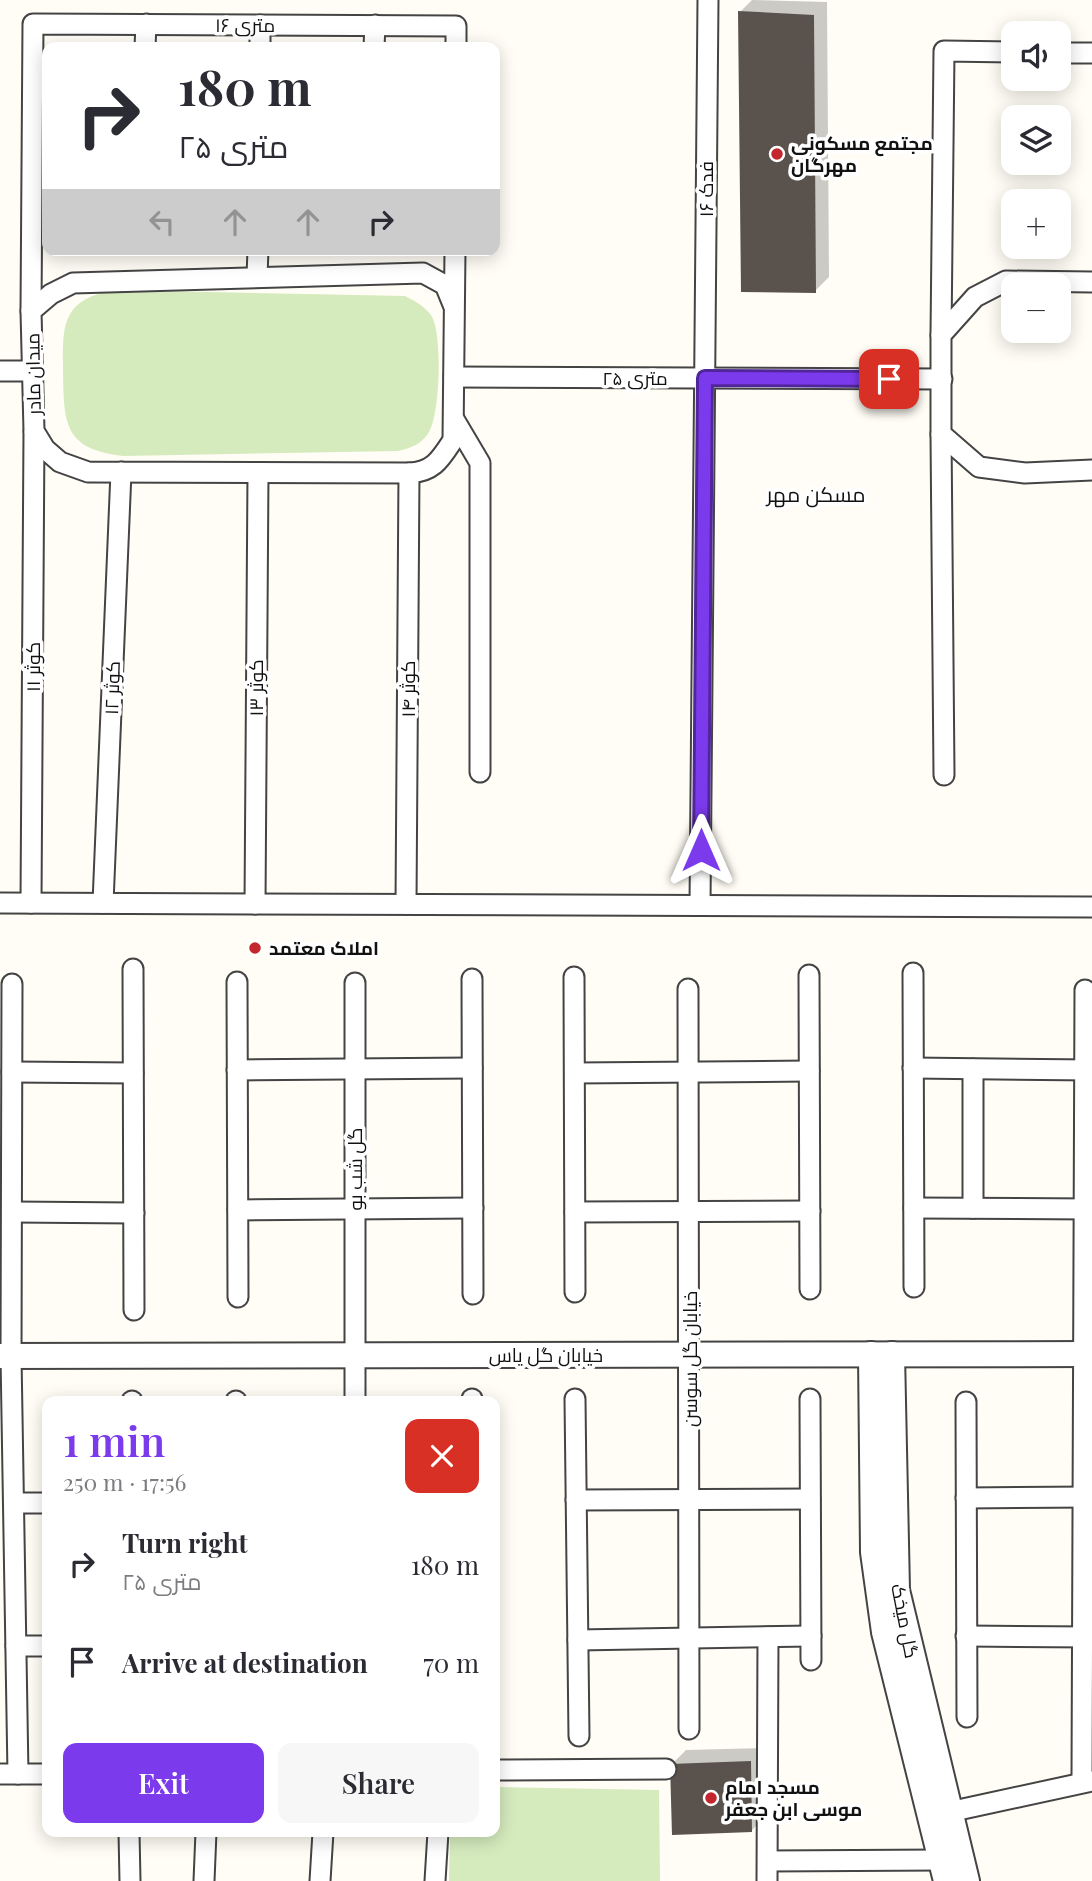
<!DOCTYPE html>
<html lang="en">
<head>
<meta charset="utf-8">
<style>
  body { margin:0; font-family:"Playfair Display",Cairo,serif; background:#f7f7f7; color:#2b2b33; height:100vh; display:flex; flex-direction:column; font-size:26px; white-space:nowrap }
  * { box-sizing:border-box; margin:0 }
  p { font-size:23px; color:#7c7c81 }
  .icon { flex:none; width:38px; height:38px; fill:none; stroke:currentColor; stroke-width:2; stroke-linecap:round; stroke-linejoin:round }
  .map { position:relative; flex:1; overflow:hidden }
  .drawer { position:absolute; left:42px; top:1396px; width:458px; height:441px; display:flex; flex-direction:column; background:#fff; border-radius:14px; box-shadow:0 4px 18px #0003 }
  .drawer>* { flex:none }
  .banner { position:absolute; left:42px; top:42px; width:458px; height:214px; border-radius:14px; box-shadow:0 4px 18px #0003; background:#fff; color:#2b2b33; overflow:hidden }
  .tools { position:absolute; left:1001px; top:21px; display:grid; gap:14px }
  .tools a { display:grid; place-items:center; width:70px; height:70px; border-radius:14px; background:#fff; box-shadow:0 4px 18px #0003; font-size:35px }
  .pin { position:absolute; display:grid; place-items:center; width:60px; height:60px; color:#fff; margin:-30px; border-radius:14px; box-shadow:0 4px 10px #0006 }
  .me { position:absolute; width:77px; margin:-38px; rotate:0deg; stroke-linejoin:round; filter:drop-shadow(0 0 5px #0008) }
  .turn { display:flex; align-items:center; gap:24px; height:147px; padding:0 21px; font-size:32px }
  .turn .icon { width:91px; height:91px; stroke-width:2.5 }
  .turn b { display:block; font-size:49px; line-height:60px }
  .lanes { display:flex; align-items:center; height:66px; padding:0 21px; background:#0003; justify-content:center; gap:35px; direction:ltr }
  .lanes .off { opacity:.35 }
  .round { display:grid; place-items:center; flex:none; width:74px; height:74px; border-radius:14px; background:#f7f7f7 }
  .headline { display:flex; align-items:center; justify-content:space-between; height:119px; padding:0 21px }
  h1 { font-size:42px; font-weight:600; line-height:52px; color:#7c3aed }
  .primary-button { display:flex; gap:14px; margin-top:auto; padding:14px 21px }
  .primary-button a { flex:1; height:80px; border-radius:14px; background:#7c3aed; color:#fff; font-size:28px; font-weight:600; line-height:80px; text-align:center }
  .primary-button a+a { background:#f7f7f7; color:#2b2b33 }
  ul { padding:0; list-style:none }
  li { display:flex; align-items:center; gap:21px; height:98px; padding:0 21px }
  li div { flex:1 }
  li b { display:block; font-size:26px }
  li em { font-style:normal }
  .map>svg:first-child { display:block }
  .green { fill:#d5ebbd }
  .shadow { fill:#0003 }
  .building { fill:#5a524d }
  .lines { fill:none; stroke-linecap:round; stroke-linejoin:round }
  .minor-casing { stroke:#444; stroke-width:23 }
  .tertiary-casing { stroke:#444; stroke-width:28 }
  .minor { stroke:#fff; stroke-width:19 }
  .tertiary { stroke:#fff; stroke-width:24 }
  .route-casing { stroke:#51269a; stroke-width:18 }
  .route { stroke:#7c3aed; stroke-width:12 }
  .poi-dot { fill:#c4262e; stroke:#fff; stroke-width:2.5 }
  .labels { text-anchor:middle; stroke-width:7; stroke-linejoin:round; paint-order:stroke }
  .street-label { font-size:19px; fill:#111; stroke:#fff }
  .poi-label { font-size:19px; font-weight:bold; fill:#111; stroke:#fff; text-anchor:start }
  .neighbourhood-label { font-size:21px; fill:#111; stroke:#fff }
</style>
</head>
<body>
<div class="map">
<svg width="1092" height="1881" viewBox="0 0 1092 1881">
  <rect width="100%" height="100%" fill="#fffdf5"/>
  <g class="green">
    <path d="M114,290L405,296C415,301 424,306 431,315C443,333 440,414 429,432C422,444 411,448 398,451L123,456C64,449 64,424 63,373C63,327 60,300 114,290Z"/>
    <polygon points="495,1787 659,1790 660,1881 449,1881 450,1832 495,1832"/>
  </g>
  <g class="shadow">
    <polygon points="752,0 827,2 829,277 815,291 740,12"/>
    <polygon points="764,1748 766,1816 752,1830 672,1764 686,1750"/>
  </g>
  <g class="building">
    <polygon points="738,11 814,15 816,293 741,292"/>
    <polygon points="751,1761 752,1832 672,1835 670,1764"/>
  </g>
  <g class="lines">
    <defs>
      <g id="minor">
        <polyline points="145,47 146,24"/>
        <polyline points="260,47 260,25"/>
        <polyline points="374,47 375,25"/>
        <polyline points="1059,53 1092,53"/>
        <polyline points="257,276 258,250"/>
        <polyline points="1092,282 1006,281 975,297 941,335 941,434 979,467 1025,473 1092,470"/>
        <path d="M454,307L445,285L423,273L73,283L51,294L31,311L34,431L45,449L60,462L88,472L409,473C434,472 441,458 453,440L455,250"/>
        <polyline points="31,311 33,24 456,26 456,47"/>
        <polyline points="941,335 944,51 1013,52"/>
        <polyline points="0,371 33,371"/>
        <polyline points="454,377 942,379"/>
        <polyline points="454,419 480,463 480,772"/>
        <polyline points="941,434 944,775"/>
        <polyline points="0,903 1092,907"/>
        <polyline points="31,903 34,432"/>
        <polyline points="103,903 121,472"/>
        <polyline points="255,904 258,473"/>
        <polyline points="406,904 409,473"/>
        <polyline points="700,905 708,0"/>
        <polyline points="133,969 134,1310"/>
        <polyline points="913,973 914,1287"/>
        <polyline points="809,975 810,1289"/>
        <polyline points="574,977 575,1292"/>
        <polyline points="472,979 473,1294"/>
        <polyline points="237,982 238,1297"/>
        <polyline points="12,984 11,1356 18,1774"/>
        <polyline points="688,989 689,1729"/>
        <polyline points="913,1068 1092,1070"/>
        <polyline points="237,1070 472,1068"/>
        <polyline points="12,1072 133,1073"/>
        <polyline points="575,1073 809,1071"/>
        <polyline points="914,1208 1092,1209"/>
        <polyline points="973,1208 973,1069"/>
        <polyline points="238,1210 473,1208"/>
        <polyline points="12,1212 134,1213"/>
        <polyline points="575,1212 810,1211"/>
        <polyline points="472,1399 472,1402"/>
        <polyline points="575,1399 579,1736"/>
        <polyline points="810,1399 811,1660"/>
        <polyline points="132,1401 132,1402"/>
        <polyline points="236,1401 236,1402"/>
        <polyline points="355,1402 355,983"/>
        <polyline points="966,1402 967,1717"/>
        <polyline points="966,1498 1092,1497"/>
        <polyline points="576,1500 810,1499"/>
        <polyline points="14,1503 47,1503"/>
        <polyline points="966,1636 1092,1637"/>
        <polyline points="578,1640 811,1636"/>
        <polyline points="16,1646 47,1646"/>
        <polyline points="495,1770 666,1769"/>
        <polyline points="0,1774 47,1774"/>
        <polyline points="1082,1781 1085,990"/>
        <polyline points="949,1812 1092,1781"/>
        <polyline points="129,1832 130,1881"/>
        <polyline points="768,1861 941,1860"/>
        <polyline points="204,1881 206,1832"/>
        <polyline points="320,1881 323,1832"/>
        <polyline points="435,1881 438,1832"/>
        <polyline points="767,1881 768,1637"/>
      </g>
      <g id="tertiary">
        <polyline points="871,1354 873,1552 884,1632 946,1881"/>
        <polyline points="892,1354 897,1590 967,1881"/>
        <polyline points="0,1356 1092,1354"/>
      </g>
    </defs>
    <use href="#minor" class="minor-casing"/>
    <use href="#tertiary" class="tertiary-casing"/>
    <use href="#minor" class="minor"/>
    <use href="#tertiary" class="tertiary"/>
  </g>
  <g class="lines">
    <defs>
      <polyline id="route" points="701,850 705,378 889,379"/>
    </defs>
    <use href="#route" class="route-casing"/>
    <use href="#route" class="route"/>
  </g>
  <g class="poi-dot">
    <circle cx="777" cy="154" r="7"/>
    <circle cx="255" cy="948" r="7"/>
    <circle cx="711" cy="1798" r="7"/>
  </g>
  <g class="labels">
    <g class="street-label">
      <text x="245" y="32">۱۶ متری</text>
      <text transform="translate(706 189) rotate(-90)" y="7">فدک ۱۶</text>
      <text transform="translate(33 374) rotate(-91)" y="7">میدان مادر</text>
      <text x="635" y="385">۲۵ متری</text>
      <text transform="translate(33 667) rotate(-90)" y="7">کوثر ۱۱</text>
      <text transform="translate(112 688) rotate(-88)" y="7">کوثر ۱۲</text>
      <text transform="translate(256 688) rotate(-90)" y="7">کوثر ۱۳</text>
      <text transform="translate(408 689) rotate(-90)" y="7">کوثر ۱۴</text>
      <text transform="translate(355 1169) rotate(-90)" y="7">گل شب بو</text>
      <text x="546" y="1362">خیابان گل یاس</text>
      <text transform="translate(690 1359) rotate(-90)" y="7">خیابان گل سوسن</text>
      <text transform="translate(905 1621) rotate(79)" y="7">گل میخک</text>
    </g>
    <g class="poi-label">
      <text x="791" y="150">مجتمع مسکونی<tspan x="791" dy="22">مهرگان</tspan></text>
      <text x="269" y="955">املاک معتمد</text>
      <text x="725" y="1794">مسجد امام<tspan x="725" dy="22">موسی ابن جعفر</tspan></text>
    </g>
    <g class="neighbourhood-label">
      <text x="816" y="502">مسکن مهر</text>
    </g>
  </g>
</svg>
<div class="tools">
<a><svg class="icon" aria-label="sound" viewBox="0 0 24 24"><path d="M4 9h4l5-4v14l-5-4H4zM17 9q2 3 0 6"/></svg></a>
<a><svg class="icon" aria-label="layers" viewBox="0 0 24 24"><path d="M12 4l9 5-9 5-9-5zM3 14l9 5 9-5"/></svg></a>
<a>+</a>
<a>−</a>
</div>
<div class="pin" style="left:889px;top:379px;background:#d93025"><svg class="icon" aria-label="arrive" viewBox="0 0 24 24"><path d="M6 21V4h12l-3 4 3 4H6"/></svg></div>
<svg class="me" style="left:701px;top:850px" viewBox="-20 -20 40 40"><path d="M0-17L14 15 0 8-14 15z" fill="#7c3aed" stroke="#fff" stroke-width="4"/></svg>
<div class="banner">
<div class="turn"><svg class="icon" aria-label="right" viewBox="0 0 24 24"><path d="M7 20v-9h11M14 6l5 5-5 5"/></svg><div><b>180 m</b>۲۵ متری</div></div>
<div class="lanes"><svg class="icon off" aria-label="left" viewBox="0 0 24 24"><path d="M17 20v-9H6M10 6l-5 5 5 5"/></svg><svg class="icon off" aria-label="ahead" viewBox="0 0 24 24"><path d="M12 20V5M6 11l6-6 6 6"/></svg><svg class="icon off" aria-label="ahead" viewBox="0 0 24 24"><path d="M12 20V5M6 11l6-6 6 6"/></svg><svg class="icon" aria-label="right" viewBox="0 0 24 24"><path d="M7 20v-9h11M14 6l5 5-5 5"/></svg></div>
</div>
<section class="drawer">
<div class="headline"><div><h1>1 min</h1><p>250 m · 17:56</p></div><a class="round" style="background:#d93025;color:#fff"><svg class="icon" aria-label="close" viewBox="0 0 24 24"><path d="M6 6l12 12M18 6L6 18"/></svg></a></div>
<ul>
<li><svg class="icon" aria-label="right" viewBox="0 0 24 24"><path d="M7 20v-9h11M14 6l5 5-5 5"/></svg><div><b>Turn right</b><p>۲۵ متری</p></div><em>180 m</em></li>
<li><svg class="icon" aria-label="arrive" viewBox="0 0 24 24"><path d="M6 21V4h12l-3 4 3 4H6"/></svg><div><b>Arrive at destination</b></div><em>70 m</em></li>
</ul>
<div class="primary-button"><a>Exit</a><a>Share</a></div>
</section>
</div>
</body>
</html>
